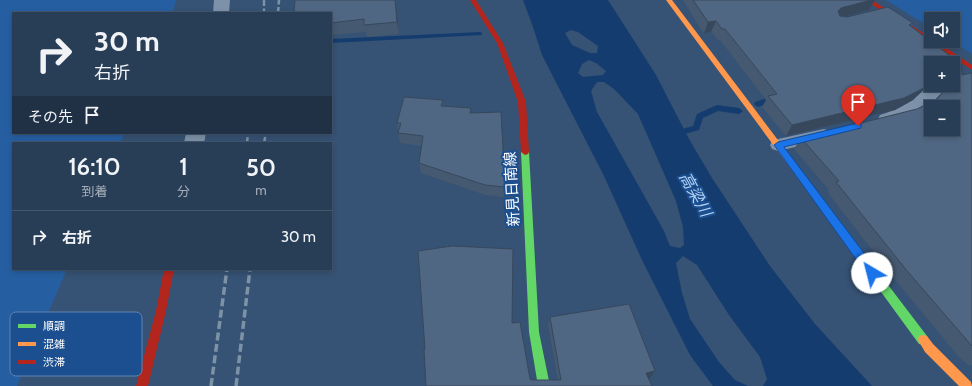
<!DOCTYPE html>
<html lang="ja">
<head>
<meta charset="utf-8">
<style>
  body { margin:0; font-family:Cabin,"Noto Sans JP",sans-serif; background:#30455d; color:#f1f3f6; height:100vh; display:flex; flex-direction:column; font-size:15px; white-space:nowrap }
  * { box-sizing:border-box; margin:0 }
  p { font-size:13px; color:#a5aeba }
  .icon { flex:none; width:22px; height:22px; fill:none; stroke:currentColor; stroke-width:2; stroke-linecap:round; stroke-linejoin:round }
  .map { position:relative; flex:1; overflow:hidden }
  .details { position:absolute; left:12px; top:142px; width:320px; height:128px; display:flex; flex-direction:column; background:#283e57; border-radius:0px; box-shadow:0 2px 6px #0003,0 0 0 1px #44576d }
  .details>* { flex:none }
  .hud { position:absolute; left:12px; top:12px; width:320px; height:122px; border-radius:0px; box-shadow:0 2px 6px #0003,0 0 0 1px #44576d; background:#283e57; color:#f1f3f6; overflow:hidden }
  .buttons { position:absolute; left:924px; top:12px; display:grid; gap:8px }
  .buttons a { display:grid; place-items:center; width:36px; height:36px; border-radius:0px; background:#283e57; box-shadow:0 2px 6px #0003,0 0 0 1px #44576d; font-size:20px }
  .pin { position:absolute; display:grid; place-items:center; width:34px; height:34px; color:#fff; margin:-41px -17px; border-radius:50% 50% 50% 0; rotate:-45deg; box-shadow:0 0 4px #0007 }
  .pin .icon { rotate:45deg }
  .me { position:absolute; width:44px; margin:-22px; rotate:323deg; stroke-linejoin:round; filter:drop-shadow(0 0 3px #0008) }
  .turn { display:flex; align-items:center; gap:14px; height:84px; padding:0 16px; font-size:18px }
  .turn .icon { width:52px; height:52px; stroke-width:2.5 }
  .turn b { display:block; font-size:28px; line-height:34px }
  .then { display:flex; align-items:center; height:38px; padding:0 16px; background:#0003; gap:8px; font-size:15px }
  .eta { display:flex; justify-content:space-evenly; align-items:center; height:68px; text-align:center }
  .eta b { font-size:24px; font-weight:600; line-height:28px }
  ul { padding:0; list-style:none }
  li { display:flex; align-items:center; gap:12px; height:52px; padding:0 16px; border-top:1px solid #44576d }
  li div { flex:1 }
  li b { display:block; font-size:15px }
  li em { font-style:normal }
  .map>svg:first-child { display:block }
  .green { fill:#265fa1 }
  .water { fill:#153c6e; fill-rule:evenodd }
  .lines { fill:none; stroke-linecap:round; stroke-linejoin:round }
  .stream { fill:#153c6e; fill-rule:evenodd }
  .lane { fill:#7d92a8; fill-rule:evenodd }
  .street { fill:#7d92a8; fill-rule:evenodd }
  .fast { fill:#63d668; fill-rule:evenodd }
  .slow { fill:#ff974d; fill-rule:evenodd }
  .jam { fill:#b3261e; fill-rule:evenodd }
  .rail-far1 { stroke:#7e92a7; stroke-width:2.5; stroke-dasharray:6 2.5; stroke-linecap:butt }
  .rail { stroke:#7e92a7; stroke-width:3.5; stroke-dasharray:8 3.5; stroke-linecap:butt }
  .wall { fill:#455971; fill-rule:evenodd }
  .shaded-wall { fill:#38485c }
  .building { fill:#506783; stroke:#38485c; fill-rule:evenodd }
  .route { fill:#1a73e8; stroke:#114b97 }
  .labels { text-anchor:middle; stroke-width:4; stroke-linejoin:round; paint-order:stroke }
  .street-label { font-size:15px; fill:#fff; stroke:#1b4f8f }
  .water-label { font-size:16px; font-style:italic; fill:#b5d3f5; stroke:#1b4f8f }
  .key { fill:#1b4f8f; stroke:#5f84b1; stroke-width:1 }
  .key-label { font-size:11px; fill:#fff }
</style>
</head>
<body>
<div class="map">
<svg width="972" height="386" viewBox="0 0 972 386">
  <rect width="100%" height="100%" fill="#365274"/>
  <g class="green">
    <polygon points="0,0 176,0 173,13 13,13 13,133 125,133 120,143 13,143 13,269 67,269 17,386 0,386"/>
    <polygon points="886,0 972,0 972,54 951,41 953,41 953,19 931,19 931,28"/>
  </g>
  <path class="water" d="M523,0H608L656,75L689,139L712,178L770,266L815,324L872,386H763L767,379L760,357L729,315L697,265L683,256L676,263L682,293L690,319L719,362L735,380L748,386H713L690,355L642,260L604,176L542,55L532,24ZM571,30L578,32L598,46L597,53H590L572,45L565,33ZM589,60L596,63L606,71L603,75L583,77L578,73L582,64ZM597,82H604L614,89L638,114L676,201L683,227L684,245L680,248L670,246L664,231L597,112L591,91Z"/>
  <g class="lines">
    <g class="stream">
      <polygon points="480,32 482,33 482,35 331,43 331,39"/>
      <polygon points="776,95 780,98 779,100 758,107 754,104 755,102"/>
      <polygon points="717,105 739,108 743,111 739,114 718,111 703,118 699,130 674,137 671,136 670,134 671,132 693,126 697,114"/>
    </g>
    <g class="lane">
      <path d="M931,84L948,85C937,102 901,129 880,123L878,119L880,115C901,109 915,99 931,84Z"/>
      <polygon points="824,129 830,131 832,135 830,139 778,151 772,149 770,145 772,141 778,139"/>
    </g>
    <g class="street">
      <polygon points="214,0 230,0 229,13 213,13"/>
      <polygon points="186,133 206,133 204,143 184,143"/>
    </g>
    <g class="fast">
      <polygon points="525,149 529,152 539,332 550,386 538,386 529,332 521,152"/>
      <polygon points="806,180 809,181 927,336 928,340 927,344 923,345 919,344 803,185 802,183"/>
    </g>
    <g class="slow">
      <polygon points="666,0 672,0 809,181 810,183 809,185 803,185"/>
      <polygon points="923,335 927,336 933,344 971,382 972,386 959,386 925,352 918,340 919,336"/>
    </g>
    <g class="jam">
      <polygon points="470,0 476,0 503,43 526,102 529,152 528,154 525,155 521,152 518,102 497,43"/>
      <polygon points="865,0 872,0 931,38 931,41 936,41 972,65 972,70"/>
      <polygon points="164,269 174,269 166,311 148,386 136,386 156,311"/>
    </g>
    <g class="rail-far1">
      <polyline points="264,0 264,13"/>
      <polyline points="278,13 279,0"/>
      <polyline points="247,143 248,133"/>
      <polyline points="264,143 266,133"/>
    </g>
    <g class="rail">
      <polyline points="211,386 227,269"/>
      <polyline points="236,386 250,269"/>
    </g>
  </g>
  <g class="wall">
    <polygon points="396,0 399,34 367,37 366,32 331,35 331,13"/>
    <path d="M683,0H875L869,10L843,16L847,17L888,7L913,23L911,26L961,64L962,75L972,73V365L969,366L958,356L896,281L828,193L829,190L794,149L801,138L917,109L937,99L949,85H953V63H931V83H930L913,100L895,110L786,136L762,107L766,100L720,40H718L711,32L704,33L700,28ZM931,107H953V129H931Z"/>
    <polygon points="443,100 443,106 471,113 505,187 504,197 485,195 421,173 419,163 422,146 400,143 397,123"/>
    <polygon points="550,317 650,378 426,386 512,323 530,379 531,380 558,380 548,325"/>
  </g>
  <g class="shaded-wall">
    <polygon points="395,0 396,4 399,34 397,22"/>
    <polygon points="871,0 875,0 869,10 835,19 838,11 841,8"/>
    <polygon points="716,21 711,32 704,33 708,22"/>
    <polygon points="931,80 931,82 913,100 895,110 786,136 792,125"/>
    <polygon points="655,371 650,378 641,380 646,373"/>
  </g>
  <g class="building">
    <polygon points="295,0 395,0 397,22 364,25 364,19 331,23 331,13 294,13"/>
    <path d="M693,0H871L841,8L838,11L840,16L847,17L888,7L913,23L909,25L961,64L962,75L972,73V346L908,272L836,182L839,181L801,138L917,109L937,99L949,85H953V81L959,75V73H953V63H931V80L922,89L904,98L792,125L768,96L777,94L725,29H722L716,21L708,22ZM931,107H953V129H931Z"/>
    <polygon points="404,97 443,100 441,106 471,108 470,113 501,112 505,187 485,185 419,163 423,136 398,133 401,123 397,123"/>
    <polygon points="452,246 513,249 512,323 520,322 530,379 531,380 561,380 550,317 629,304 655,371 646,373 652,386 426,386 424,349 425,349 418,251"/>
  </g>
  <polygon class="route" points="858,123 861,124 861,128 784,147 876,269 877,273 876,276 872,277 868,276 774,145 778,142"/>
  <g class="labels">
    <g class="street-label">
      <text transform="translate(512 189) rotate(-93)" y="5">新見日南線</text>
    </g>
    <g class="water-label">
      <text transform="translate(696 194) rotate(61)" y="6">高梁川</text>
    </g>
  </g>
  <rect x="10" y="312" width="132" height="64" rx="6" class="key"/>
  <rect x="18" y="324" width="18" height="4" fill="#63d668"/>
  <rect x="18" y="342" width="18" height="4" fill="#ff974d"/>
  <rect x="18" y="360" width="18" height="4" fill="#b3261e"/>
  <g class="key-label">
    <text x="43" y="330">順調</text>
    <text x="43" y="348">混雑</text>
    <text x="43" y="366">渋滞</text>
  </g>
</svg>
<div class="buttons">
<a><svg class="icon" aria-label="sound" viewBox="0 0 24 24"><path d="M4 9h4l5-4v14l-5-4H4zM17 9q2 3 0 6"/></svg></a>
<a>+</a>
<a>−</a>
</div>
<div class="pin" style="left:858px;top:126px;background:#d93025"><svg class="icon" aria-label="arrive" viewBox="0 0 24 24"><path d="M6 21V4h12l-3 4 3 4H6"/></svg></div>
<svg class="me" style="left:872px;top:273px" viewBox="-20 -20 40 40"><circle r="19" fill="#fff"/><path d="M0-13L10 11 0 6-10 11z" fill="#1a73e8"/></svg>
<div class="hud">
<div class="turn"><svg class="icon" aria-label="right" viewBox="0 0 24 24"><path d="M7 20v-9h11M14 6l5 5-5 5"/></svg><div><b>30 m</b>右折</div></div>
<div class="then">その先<svg class="icon" aria-label="arrive" viewBox="0 0 24 24"><path d="M6 21V4h12l-3 4 3 4H6"/></svg></div>
</div>
<section class="details">
<div class="eta">
<div><b>16:10</b><p>到着</p></div>
<div><b>1</b><p>分</p></div>
<div><b>50</b><p>m</p></div>
</div>
<ul>
<li><svg class="icon" aria-label="right" viewBox="0 0 24 24"><path d="M7 20v-9h11M14 6l5 5-5 5"/></svg><div><b>右折</b></div><em>30 m</em></li>
</ul>
</section>
</div>
</body>
</html>
